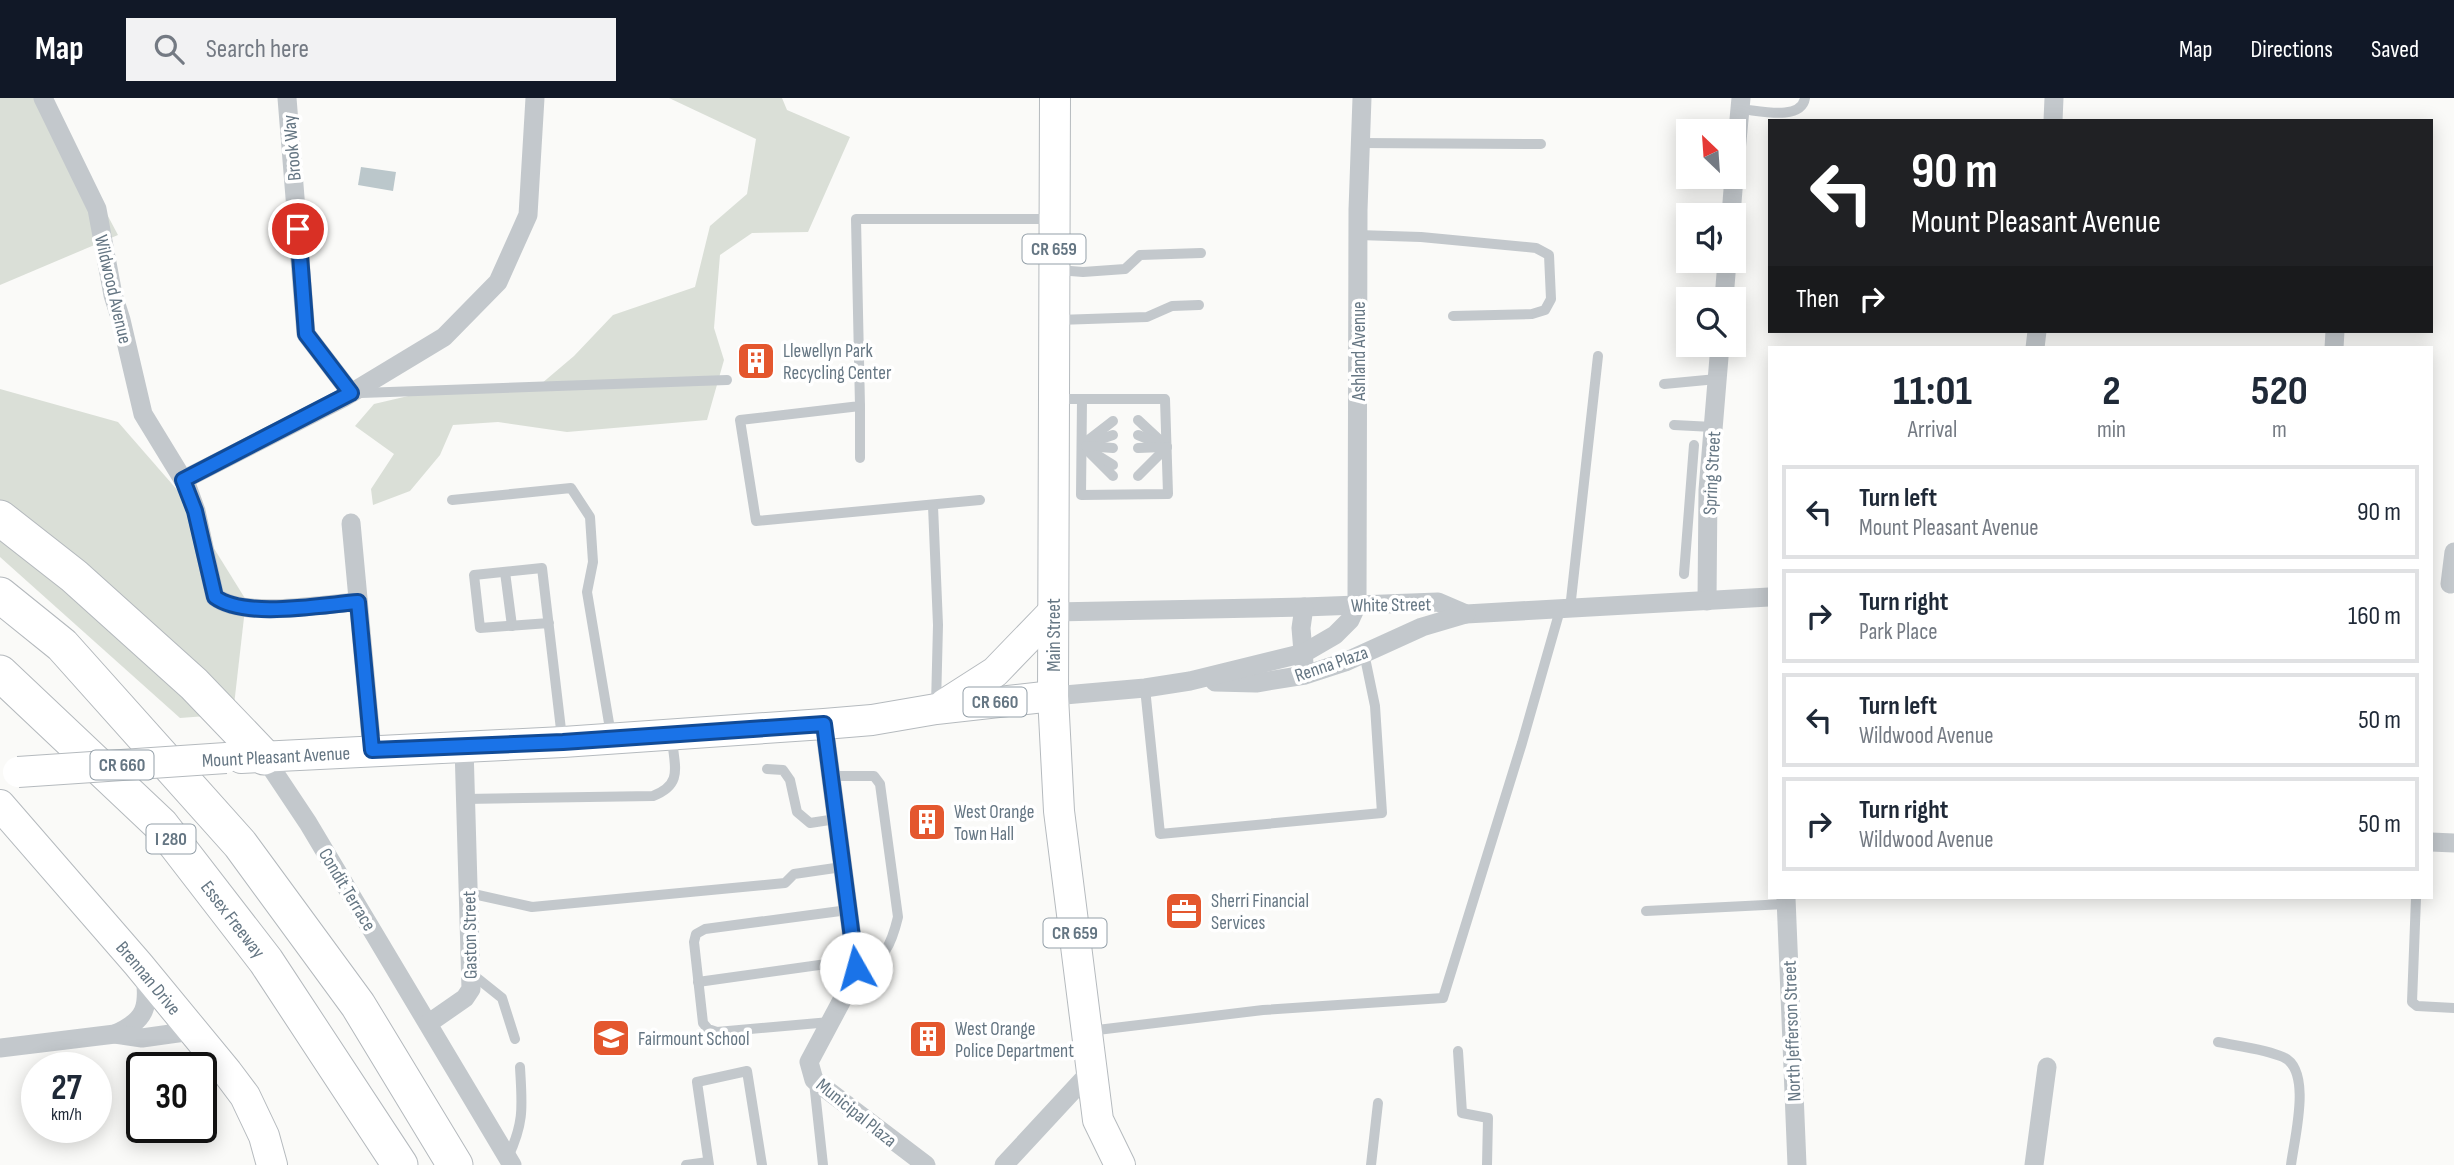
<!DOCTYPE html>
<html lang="en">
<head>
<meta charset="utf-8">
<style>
  body { margin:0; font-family:"Sofia Sans Condensed",sans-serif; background:#f2f2f3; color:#1f2937; height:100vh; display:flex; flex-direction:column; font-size:26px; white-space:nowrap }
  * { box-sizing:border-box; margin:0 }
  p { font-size:23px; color:#747a83 }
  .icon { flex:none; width:38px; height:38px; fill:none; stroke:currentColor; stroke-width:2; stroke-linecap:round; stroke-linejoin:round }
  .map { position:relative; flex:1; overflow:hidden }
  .details { position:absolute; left:1768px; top:248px; width:665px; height:553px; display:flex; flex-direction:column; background:#fff; border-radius:0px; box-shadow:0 4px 18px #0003 }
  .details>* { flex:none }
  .banner { position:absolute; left:1768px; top:21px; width:665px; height:214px; border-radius:0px; box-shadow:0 4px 18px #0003; background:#202124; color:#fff; overflow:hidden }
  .needle { width:46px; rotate:335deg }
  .controls { position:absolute; left:1676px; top:21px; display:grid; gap:14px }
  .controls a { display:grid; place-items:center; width:70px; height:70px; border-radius:0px; background:#fff; box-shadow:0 4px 18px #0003; font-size:35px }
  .speed { position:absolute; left:21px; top:954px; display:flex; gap:14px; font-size:35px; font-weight:700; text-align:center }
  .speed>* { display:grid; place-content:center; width:91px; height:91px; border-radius:50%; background:#fff; box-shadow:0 4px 18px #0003; line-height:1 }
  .speed small { font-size:18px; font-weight:400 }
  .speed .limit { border:4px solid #111; border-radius:10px; background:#fff; color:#111 }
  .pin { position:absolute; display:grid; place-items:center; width:60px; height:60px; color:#fff; margin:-30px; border:4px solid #fff; border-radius:50%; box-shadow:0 2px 7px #0007 }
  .me { position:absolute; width:77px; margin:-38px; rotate:353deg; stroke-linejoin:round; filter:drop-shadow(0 0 5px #0008) }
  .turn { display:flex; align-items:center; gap:24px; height:147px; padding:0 28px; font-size:32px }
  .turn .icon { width:91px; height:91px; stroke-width:2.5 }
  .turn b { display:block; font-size:49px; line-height:60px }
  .then { display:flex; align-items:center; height:66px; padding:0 28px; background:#0003; gap:14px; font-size:26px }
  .eta { display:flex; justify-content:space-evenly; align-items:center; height:119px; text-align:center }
  .eta b { font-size:42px; font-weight:700; line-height:49px }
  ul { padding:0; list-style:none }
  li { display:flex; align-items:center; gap:21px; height:94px; margin:0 14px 10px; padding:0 14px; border:4px solid #e0e1e3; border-radius:0px }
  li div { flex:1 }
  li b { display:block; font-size:26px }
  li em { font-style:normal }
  header { display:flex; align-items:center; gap:42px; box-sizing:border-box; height:98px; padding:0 35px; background:#111827; color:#fff }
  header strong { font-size:33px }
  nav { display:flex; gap:38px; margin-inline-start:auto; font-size:24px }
  .search { width:490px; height:63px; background:#f2f2f3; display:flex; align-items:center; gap:18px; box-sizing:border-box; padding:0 24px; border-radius:0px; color:#747a83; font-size:26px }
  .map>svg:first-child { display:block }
  .green { fill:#dadfd7 }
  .water { fill:#bbc7cb }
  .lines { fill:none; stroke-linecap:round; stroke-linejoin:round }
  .primary-casing { stroke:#b5babe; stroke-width:32 }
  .highway-casing { stroke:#b4b9bd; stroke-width:37 }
  .lane { stroke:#c3c8cc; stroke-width:10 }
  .street { stroke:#c3c8cc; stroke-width:19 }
  .primary { stroke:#fff; stroke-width:30 }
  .highway { stroke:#fff; stroke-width:35 }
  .primary-bridge-casing { stroke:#b5babe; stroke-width:32; stroke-linecap:butt }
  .primary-bridge { stroke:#fff; stroke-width:30 }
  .route-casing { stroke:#114b97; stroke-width:18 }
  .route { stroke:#1a73e8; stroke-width:12 }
  .labels { text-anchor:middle; stroke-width:7; stroke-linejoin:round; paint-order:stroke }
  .shield { fill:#fff; stroke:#939fa8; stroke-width:2 }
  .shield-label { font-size:18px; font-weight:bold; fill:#657683 }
  .street-label { font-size:19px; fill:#657683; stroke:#fff }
  .poi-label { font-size:19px; fill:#657683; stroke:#fff; text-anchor:start }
</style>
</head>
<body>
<header>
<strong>Map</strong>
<div class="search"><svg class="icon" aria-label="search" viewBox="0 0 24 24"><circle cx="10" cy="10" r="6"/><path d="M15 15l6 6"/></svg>Search here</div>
<nav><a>Map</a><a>Directions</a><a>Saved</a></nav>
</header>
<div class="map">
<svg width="2454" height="1067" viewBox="0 0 2454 1067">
  <rect width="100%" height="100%" fill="#fafaf8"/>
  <g class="green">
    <polygon points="0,0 45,0 118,137 0,187"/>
    <polygon points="669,0 782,0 787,12 850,39 808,134 752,135 720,157 714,230 724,262 707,322 567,334 498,324 453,327 440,357 410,393 373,407 371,391 394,356 355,328 374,306 438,291 541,286 574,258 613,217 695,189 710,128 747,96 756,41"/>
    <polygon points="0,291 118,324 179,394 246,502 233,616 180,620 0,459"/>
  </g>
  <polygon class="water" points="361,69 396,74 393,93 358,87"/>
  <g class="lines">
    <defs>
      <g id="primary">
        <polyline points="1055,0 1053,598 1059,713 1098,1022 1120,1067"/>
        <polyline points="945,606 995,574 1053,514"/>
        <polyline points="241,660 563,644 824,626 872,622 936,611 1053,598"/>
        <path id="s1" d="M0,707L138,866L227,974L245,998L264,1038L272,1067"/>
      </g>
      <g id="highway">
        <polyline points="0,420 74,478 194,586 264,659"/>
        <polyline points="0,497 62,547 240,746 358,907 455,1067"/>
        <path id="s2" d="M0,575L161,727L266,863L400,1067"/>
      </g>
    </defs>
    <use href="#primary" class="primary-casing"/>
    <use href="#highway" class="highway-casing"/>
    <g class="lane">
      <path d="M1740,11C1757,12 1801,24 1805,0"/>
      <polyline points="1361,45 1541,46"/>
      <polyline points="1358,137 1421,139 1536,150 1549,157 1551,201 1545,212 1532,216 1453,218"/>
      <polyline points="1058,172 1083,174 1125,171 1140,157 1201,155"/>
      <polyline points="1058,222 1147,219 1172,208 1199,207"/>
      <polyline points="1664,286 1717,281"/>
      <polyline points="361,295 727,282"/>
      <polyline points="1057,301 1165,301 1168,396 1081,397 1082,302"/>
      <polyline points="860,308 860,360"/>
      <polyline points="1138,322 1167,349"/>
      <polyline points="1674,327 1713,329"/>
      <polyline points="1138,337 1160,346"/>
      <polyline points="1089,345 1113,337"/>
      <polyline points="1082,347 1113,378"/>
      <polyline points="1082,347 1113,323"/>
      <polyline points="1086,348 1113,350"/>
      <polyline points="1138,350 1163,349"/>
      <polyline points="1097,357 1113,367"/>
      <polyline points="1138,378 1167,349"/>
      <polyline points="452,402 571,390 590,419 593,464 587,494 611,637"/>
      <polyline points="980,402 756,423 740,322 860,308 856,121 1050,121"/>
      <polyline points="933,408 938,527 936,607"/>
      <polyline points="505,474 512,528"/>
      <polyline points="1684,476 1694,347"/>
      <polyline points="1570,511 1598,258"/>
      <polyline points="549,525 480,530 474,477 542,470 562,640"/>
      <polyline points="1145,590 1160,736 1382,715 1375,608 1364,555"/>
      <polyline points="767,671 783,672 790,682 797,714 810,725 836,721"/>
      <path d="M830,678H874L880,686L898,819C892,844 884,867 856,870"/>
      <path d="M465,701L653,698C684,686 674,668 672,640"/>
      <polyline points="469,795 532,809 785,785 794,776 842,769"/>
      <polyline points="2416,800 2412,904 2417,908 2454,910"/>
      <polyline points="1646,813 1787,806"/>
      <polyline points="472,876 502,900 515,941"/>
      <polyline points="698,884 855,862"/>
      <polyline points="830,924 717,934 708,931 703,925 694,844 696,836 705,831 848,812"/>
      <polyline points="1089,933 1263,912 1443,900 1522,645 1560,512"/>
      <path d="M2218,944C2237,948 2265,951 2283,959C2313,972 2294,1041 2291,1067"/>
      <polyline points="1458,953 1462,1015 1488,1020 1487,1067"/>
      <polyline points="814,984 823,1067"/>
      <path d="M508,1059C525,1023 522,1007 520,969"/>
      <polyline points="686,1067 708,1064"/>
      <polyline points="709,1067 697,984 747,973 762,1067"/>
      <polyline points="1371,1067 1378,1005"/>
    </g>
    <g class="street">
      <path d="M43,0L97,111L113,197L121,222L143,316L187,388L196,413L215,499C245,521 321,506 358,504"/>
      <polyline points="287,0 306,236 351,295"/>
      <polyline points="2053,23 2054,0"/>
      <polyline points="1734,75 1741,0"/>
      <polyline points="1731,117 1734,79"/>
      <polyline points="1724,201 1727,163"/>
      <polyline points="2035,250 2037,233"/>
      <polyline points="2334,250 2335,233"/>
      <polyline points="183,382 343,300 444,239 498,184 528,117 535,0"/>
      <polyline points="351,425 372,652"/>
      <polyline points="2450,486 2454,454"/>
      <polyline points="1707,503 1708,392 1720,247"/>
      <polyline points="1053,514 1304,509 1438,504 1466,516 1769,499"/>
      <polyline points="1304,566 1301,530 1304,509"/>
      <polyline points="1215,584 1256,585 1305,577 1345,564 1422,529 1466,516"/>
      <polyline points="1053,598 1145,590 1190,583 1304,555 1335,537 1350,522 1357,507 1358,112 1362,0"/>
      <polyline points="824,626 856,870 841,904 809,964 814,982 926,1067"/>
      <polyline points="264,659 308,725 512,1067"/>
      <polyline points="2431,744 2454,745"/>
      <polyline points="1786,800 1797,1067"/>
      <polyline points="429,925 465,900 471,891 464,649"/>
      <path d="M115,936C147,922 149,908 145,876"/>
      <polyline points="0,950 115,936 142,940 192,933"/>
      <polyline points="1004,1067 1092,972"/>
      <polyline points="2034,1067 2047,969"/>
    </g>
    <use href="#primary" class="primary"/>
    <use href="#highway" class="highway"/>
    <defs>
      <polyline id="primary-bridge" points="18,674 226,660"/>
    </defs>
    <use href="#primary-bridge" class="primary-bridge-casing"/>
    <use href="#primary-bridge" class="primary-bridge"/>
  </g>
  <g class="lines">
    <defs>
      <path id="route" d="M298,131L306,236L351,295L183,382L195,413L215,499C245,521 321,507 358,504L372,652L563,644L824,626L856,870"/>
    </defs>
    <use href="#route" class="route-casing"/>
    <use href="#route" class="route"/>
  </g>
  <defs>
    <symbol id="building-square" viewBox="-11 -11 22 22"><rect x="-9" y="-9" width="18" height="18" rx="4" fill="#e4572e" stroke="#fff"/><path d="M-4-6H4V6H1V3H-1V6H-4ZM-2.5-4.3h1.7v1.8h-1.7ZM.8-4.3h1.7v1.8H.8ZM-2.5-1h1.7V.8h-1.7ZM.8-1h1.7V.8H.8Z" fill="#fff"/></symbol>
    <symbol id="office-square" viewBox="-11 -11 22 22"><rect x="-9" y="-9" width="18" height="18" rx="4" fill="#e4572e" stroke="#fff"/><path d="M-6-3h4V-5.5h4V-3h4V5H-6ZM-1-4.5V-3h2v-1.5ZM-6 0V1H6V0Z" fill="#fff"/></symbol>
    <symbol id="school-square" viewBox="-11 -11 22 22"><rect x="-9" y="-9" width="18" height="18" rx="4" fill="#e4572e" stroke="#fff"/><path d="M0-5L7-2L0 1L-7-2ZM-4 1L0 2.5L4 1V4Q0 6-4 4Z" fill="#fff"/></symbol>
  </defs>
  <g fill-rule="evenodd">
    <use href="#building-square" x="734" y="241" width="44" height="44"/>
    <use href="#building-square" x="905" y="702" width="44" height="44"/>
    <use href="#office-square" x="1162" y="791" width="44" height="44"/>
    <use href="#school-square" x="589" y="918" width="44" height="44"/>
    <use href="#building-square" x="906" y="919" width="44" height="44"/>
  </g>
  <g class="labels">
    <g class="shield">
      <rect x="1022.5" y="136.5" width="63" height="29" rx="5"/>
      <rect x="963.5" y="589.5" width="63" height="29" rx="5"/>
      <rect x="90.5" y="652.5" width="63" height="29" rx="5"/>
      <rect x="146.5" y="726.5" width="49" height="29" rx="5"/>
      <rect x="1043.5" y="820.5" width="63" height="29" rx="5"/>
    </g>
    <g class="shield-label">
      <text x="1054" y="157">CR 659</text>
      <text x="995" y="610">CR 660</text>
      <text x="122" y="673">CR 660</text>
      <text x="171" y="747">I 280</text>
      <text x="1075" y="841">CR 659</text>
    </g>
    <g class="street-label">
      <text transform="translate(291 50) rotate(-95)" y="7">Brook Way</text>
      <text transform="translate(114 191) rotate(77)" y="7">Wildwood Avenue</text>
      <text transform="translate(1358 253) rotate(-90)" y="7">Ashland Avenue</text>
      <text transform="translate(1711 375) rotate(-87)" y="7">Spring Street</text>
      <text transform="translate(1391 506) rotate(-1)" y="7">White Street</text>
      <text transform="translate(1053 537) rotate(-90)" y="7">Main Street</text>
      <text transform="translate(1331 565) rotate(-19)" y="7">Renna Plaza</text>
      <text transform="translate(276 658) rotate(-3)" y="7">Mount Pleasant Avenue</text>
      <text transform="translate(348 791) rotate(59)" y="7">Condit Terrace</text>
      <text dy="7" stroke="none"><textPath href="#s2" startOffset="340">Essex Freeway</textPath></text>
      <text transform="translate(469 837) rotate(-91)" y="7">Gaston Street</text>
      <text dy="7" stroke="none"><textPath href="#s1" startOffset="228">Brennan Drive</textPath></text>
      <text transform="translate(1791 933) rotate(-92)" y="7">North Jefferson Street</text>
      <text transform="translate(857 1014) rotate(39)" y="7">Municipal Plaza</text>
    </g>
    <g class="poi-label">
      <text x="783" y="259">Llewellyn Park<tspan x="783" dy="22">Recycling Center</tspan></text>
      <text x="954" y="720">West Orange<tspan x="954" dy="22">Town Hall</tspan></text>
      <text x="1211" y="809">Sherri Financial<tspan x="1211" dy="22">Services</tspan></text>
      <text x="955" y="937">West Orange<tspan x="955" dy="22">Police Department</tspan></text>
      <text x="638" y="947">Fairmount School</text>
    </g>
  </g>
</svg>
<div class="controls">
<a><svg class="needle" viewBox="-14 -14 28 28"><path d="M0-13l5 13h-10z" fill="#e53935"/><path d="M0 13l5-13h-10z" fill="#747a83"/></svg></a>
<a><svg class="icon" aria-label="sound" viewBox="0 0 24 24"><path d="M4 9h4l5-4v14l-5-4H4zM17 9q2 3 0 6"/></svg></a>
<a><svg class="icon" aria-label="search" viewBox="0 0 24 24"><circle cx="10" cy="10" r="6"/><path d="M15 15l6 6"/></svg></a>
</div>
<div class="speed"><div>27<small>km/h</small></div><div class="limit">30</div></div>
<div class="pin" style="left:298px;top:131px;background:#d93025"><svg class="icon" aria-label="arrive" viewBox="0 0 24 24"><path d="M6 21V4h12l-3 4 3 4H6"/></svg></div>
<svg class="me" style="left:856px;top:870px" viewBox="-20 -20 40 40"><circle r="19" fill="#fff"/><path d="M0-13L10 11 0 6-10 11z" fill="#1a73e8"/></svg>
<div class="banner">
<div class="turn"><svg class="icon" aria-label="left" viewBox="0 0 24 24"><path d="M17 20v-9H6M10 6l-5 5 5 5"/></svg><div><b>90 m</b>Mount Pleasant Avenue</div></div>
<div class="then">Then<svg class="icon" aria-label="right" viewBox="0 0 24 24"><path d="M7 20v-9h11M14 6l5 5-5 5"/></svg></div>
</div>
<section class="details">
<div class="eta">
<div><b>11:01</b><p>Arrival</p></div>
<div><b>2</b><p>min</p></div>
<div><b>520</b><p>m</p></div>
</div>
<ul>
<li><svg class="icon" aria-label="left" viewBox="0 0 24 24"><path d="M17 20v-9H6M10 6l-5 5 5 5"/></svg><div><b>Turn left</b><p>Mount Pleasant Avenue</p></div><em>90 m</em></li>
<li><svg class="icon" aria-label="right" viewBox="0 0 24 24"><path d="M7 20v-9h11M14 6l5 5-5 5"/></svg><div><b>Turn right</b><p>Park Place</p></div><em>160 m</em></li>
<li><svg class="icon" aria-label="left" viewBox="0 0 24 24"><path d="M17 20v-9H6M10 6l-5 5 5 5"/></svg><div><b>Turn left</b><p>Wildwood Avenue</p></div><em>50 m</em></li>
<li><svg class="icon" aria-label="right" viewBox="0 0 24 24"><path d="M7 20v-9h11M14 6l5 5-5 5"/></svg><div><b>Turn right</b><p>Wildwood Avenue</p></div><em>50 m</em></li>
</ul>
</section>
</div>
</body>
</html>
